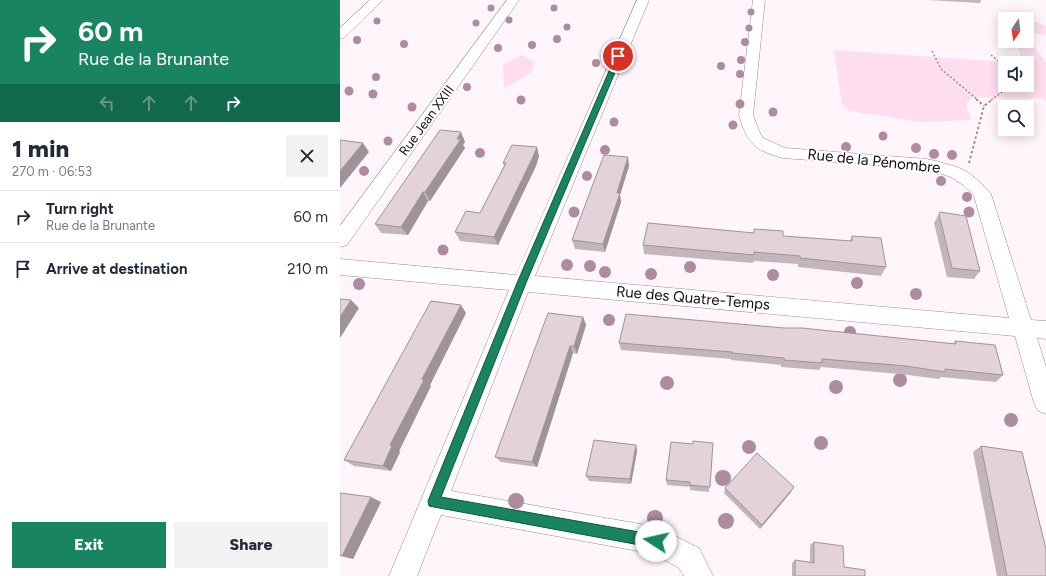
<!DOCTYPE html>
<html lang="en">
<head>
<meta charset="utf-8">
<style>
  body { margin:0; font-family:Figtree,sans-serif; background:#f2f2f3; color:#1f2937; height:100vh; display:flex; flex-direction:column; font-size:15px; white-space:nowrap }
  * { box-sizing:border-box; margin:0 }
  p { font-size:13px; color:#747a83 }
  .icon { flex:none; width:22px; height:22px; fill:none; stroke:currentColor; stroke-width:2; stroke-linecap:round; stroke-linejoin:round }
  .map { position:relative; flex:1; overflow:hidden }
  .details { display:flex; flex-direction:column; background:#fff; width:340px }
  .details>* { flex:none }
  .hud { background:#188461; color:#fff; overflow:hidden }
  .needle { width:26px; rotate:193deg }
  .buttons { position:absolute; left:658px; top:12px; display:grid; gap:8px }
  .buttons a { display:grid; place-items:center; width:36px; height:36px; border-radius:0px; background:#fff; box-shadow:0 2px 10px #0003; font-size:20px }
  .pin { position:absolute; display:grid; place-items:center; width:34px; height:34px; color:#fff; margin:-17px; border:2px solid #fff; border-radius:50%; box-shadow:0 1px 4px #0007 }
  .me { position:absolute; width:44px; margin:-22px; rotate:280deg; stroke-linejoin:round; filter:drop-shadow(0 0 3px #0008) }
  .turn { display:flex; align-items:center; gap:14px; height:84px; padding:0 12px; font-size:18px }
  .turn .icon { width:52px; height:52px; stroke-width:2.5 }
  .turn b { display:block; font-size:28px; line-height:34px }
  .lanes { display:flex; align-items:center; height:38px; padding:0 12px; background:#0003; justify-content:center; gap:20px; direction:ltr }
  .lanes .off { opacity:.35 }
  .round { display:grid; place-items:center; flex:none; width:42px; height:42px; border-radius:0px; background:#f2f2f3 }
  .overview { display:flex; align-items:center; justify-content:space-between; height:68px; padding:0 12px }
  h1 { font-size:24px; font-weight:800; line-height:30px }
  .cta { display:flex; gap:8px; margin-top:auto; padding:8px 12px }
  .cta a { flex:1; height:46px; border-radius:0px; background:#188461; color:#fff; font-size:16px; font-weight:800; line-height:46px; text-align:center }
  .cta a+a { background:#f2f2f3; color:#1f2937 }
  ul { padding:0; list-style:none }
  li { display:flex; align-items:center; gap:12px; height:52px; padding:0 12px; border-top:1px solid #e0e1e3 }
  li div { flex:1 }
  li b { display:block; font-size:15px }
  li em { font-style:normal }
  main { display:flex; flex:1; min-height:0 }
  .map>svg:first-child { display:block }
  .green { fill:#feddee }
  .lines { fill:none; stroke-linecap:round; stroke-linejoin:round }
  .minor-casing { stroke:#988991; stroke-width:1 }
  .path-far1 { stroke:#999195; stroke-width:1.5; stroke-dasharray:2 2; stroke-linecap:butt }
  .path { stroke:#999195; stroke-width:2; stroke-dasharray:2.5 2.5; stroke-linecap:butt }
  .minor { fill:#fff; fill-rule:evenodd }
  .tree { fill:#ad8c9f }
  .wall { fill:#c3b5bb }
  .shaded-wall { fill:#9f9399 }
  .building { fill:#e3d2da; stroke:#9f9399 }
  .route { fill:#188461; stroke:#10563f }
  .labels { text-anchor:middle; stroke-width:4; stroke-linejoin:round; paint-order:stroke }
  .far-street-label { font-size:13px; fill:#110c0f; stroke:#fff }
  .street-label { font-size:15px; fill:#110c0f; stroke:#fff }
</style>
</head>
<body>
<main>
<section class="details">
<div class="hud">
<div class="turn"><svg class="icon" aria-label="right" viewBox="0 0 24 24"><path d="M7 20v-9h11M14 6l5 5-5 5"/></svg><div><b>60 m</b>Rue de la Brunante</div></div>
<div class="lanes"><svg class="icon off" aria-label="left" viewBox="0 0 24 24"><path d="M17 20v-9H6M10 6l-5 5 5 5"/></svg><svg class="icon off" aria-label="ahead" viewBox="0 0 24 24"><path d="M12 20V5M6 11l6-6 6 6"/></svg><svg class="icon off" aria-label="ahead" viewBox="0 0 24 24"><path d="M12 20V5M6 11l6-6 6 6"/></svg><svg class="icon" aria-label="right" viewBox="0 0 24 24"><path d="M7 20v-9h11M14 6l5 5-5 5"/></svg></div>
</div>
<div class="overview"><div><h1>1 min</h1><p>270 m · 06:53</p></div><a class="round"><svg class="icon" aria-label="close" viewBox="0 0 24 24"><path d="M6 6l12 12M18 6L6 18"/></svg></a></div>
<ul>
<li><svg class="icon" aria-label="right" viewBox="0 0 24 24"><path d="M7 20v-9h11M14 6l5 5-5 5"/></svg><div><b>Turn right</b><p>Rue de la Brunante</p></div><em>60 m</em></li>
<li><svg class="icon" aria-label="arrive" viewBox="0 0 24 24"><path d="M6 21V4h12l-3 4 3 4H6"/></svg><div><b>Arrive at destination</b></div><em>210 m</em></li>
</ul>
<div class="cta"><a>Exit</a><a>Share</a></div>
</section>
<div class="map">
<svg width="706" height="576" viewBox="0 0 706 576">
  <rect width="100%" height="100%" fill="#fff5fa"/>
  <g class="green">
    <polygon points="672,12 706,26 706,35 687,33 687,19 665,19"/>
    <polygon points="687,35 706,63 706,101 702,98 632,97 626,104 631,120 581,122 510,111 502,104 494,50 677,63 665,63 665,85 687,85 687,63 684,63 675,41 687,41"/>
    <polygon points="182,55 195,62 191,73 164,88 163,65"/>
  </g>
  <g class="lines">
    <defs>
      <g id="minor">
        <polygon points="30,0 43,0 4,38 0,39 0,28"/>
        <polygon points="167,0 179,0 7,245 0,247 0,226"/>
        <path d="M297,0H309L195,276L669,318L634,196L623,185L611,177L586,169L443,158C415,151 407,143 399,115L413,0H425L413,115L419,131L423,138L445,148L586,159L596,161L617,167L629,173L641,183L651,194L691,320L706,321V339L697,338L706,367V414L698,411L694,403L675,336L188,292L111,491L317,527L359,548L373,576H344L339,568L314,554L101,515L77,576H49L169,290L0,275V259L176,275Z"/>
      </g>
    </defs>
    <use href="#minor" class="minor-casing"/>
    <g class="path-far1">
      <polyline points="592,51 601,69 638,100"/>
      <polyline points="651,55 665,67"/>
      <polyline points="651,100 672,85"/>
    </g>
    <g class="path">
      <polyline points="636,99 644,106"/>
      <polyline points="629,163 644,106 653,99"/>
    </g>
    <use href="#minor" class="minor"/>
  </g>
  <g class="tree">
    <circle cx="151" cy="8" r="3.5"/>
    <circle cx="214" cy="8" r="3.5"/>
    <circle cx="411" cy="12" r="3.5"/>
    <circle cx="169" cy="20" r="3.5"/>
    <circle cx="37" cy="21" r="3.5"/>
    <circle cx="136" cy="23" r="3.5"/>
    <circle cx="227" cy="27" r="3.5"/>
    <circle cx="409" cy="28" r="3.5"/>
    <circle cx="217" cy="39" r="4"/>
    <circle cx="17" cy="40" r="4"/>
    <circle cx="405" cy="42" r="4"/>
    <circle cx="64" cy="44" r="4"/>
    <circle cx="192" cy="45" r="4"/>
    <circle cx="158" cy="48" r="4"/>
    <circle cx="401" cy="60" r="4"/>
    <circle cx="256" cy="63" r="4"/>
    <circle cx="381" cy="66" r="4"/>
    <circle cx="400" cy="74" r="4"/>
    <circle cx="36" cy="77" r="4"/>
    <circle cx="127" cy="87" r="4"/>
    <circle cx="9" cy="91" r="4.5"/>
    <circle cx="33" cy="94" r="4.5"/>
    <circle cx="181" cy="100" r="4.5"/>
    <circle cx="400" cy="104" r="4.5"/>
    <circle cx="72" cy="107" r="4.5"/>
    <circle cx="433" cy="112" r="4.5"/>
    <circle cx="274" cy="122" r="4.5"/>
    <circle cx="393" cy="125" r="4.5"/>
    <circle cx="543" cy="136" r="4.5"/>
    <circle cx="48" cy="141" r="4.5"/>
    <circle cx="506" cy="147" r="5"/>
    <circle cx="576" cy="148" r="5"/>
    <circle cx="265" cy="150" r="5"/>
    <circle cx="140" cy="153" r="5"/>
    <circle cx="594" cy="154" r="5"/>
    <circle cx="612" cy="155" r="5"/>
    <circle cx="24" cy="171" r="5"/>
    <circle cx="247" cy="176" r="5"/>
    <circle cx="601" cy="181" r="5"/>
    <circle cx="627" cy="197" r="5"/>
    <circle cx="234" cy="212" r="5.5"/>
    <circle cx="629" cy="212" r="5.5"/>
    <circle cx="103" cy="250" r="5.5"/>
    <circle cx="227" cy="265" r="6"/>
    <circle cx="250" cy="266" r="6"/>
    <circle cx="350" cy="267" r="6"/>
    <circle cx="265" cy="272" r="6"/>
    <circle cx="311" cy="274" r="6"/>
    <circle cx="433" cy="275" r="6"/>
    <circle cx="517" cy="283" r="6"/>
    <circle cx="19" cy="284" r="6"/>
    <circle cx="576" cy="294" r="6"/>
    <circle cx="269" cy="320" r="6"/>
    <circle cx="510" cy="332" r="6"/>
    <circle cx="560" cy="380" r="7"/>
    <circle cx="327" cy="383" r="7"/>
    <circle cx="496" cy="387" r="7"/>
    <circle cx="671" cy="420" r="7"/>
    <circle cx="481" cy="443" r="7"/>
    <circle cx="409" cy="447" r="7"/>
    <circle cx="383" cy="478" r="8"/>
    <circle cx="176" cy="501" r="8"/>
    <circle cx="315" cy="518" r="8"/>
    <circle cx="386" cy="521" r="8"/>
  </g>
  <g class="wall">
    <polygon points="587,0 641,0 640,3"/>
    <polygon points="125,142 123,145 125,148 90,201 88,201 68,235 41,233 35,224"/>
    <polygon points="199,156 196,166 158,245 120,241 115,232 140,213 164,166 163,163"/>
    <polygon points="288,157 289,166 280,195 281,202 265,252 235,249 232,240"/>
    <polygon points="600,212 640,271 634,279 607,277 594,223"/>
    <polygon points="414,229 443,236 510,241 512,236 546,267 541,276 458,267 458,264 414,261 413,263 304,254 303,245 414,233"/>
    <polygon points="126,313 90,385 91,386 59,451 60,452 51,471 14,466 4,460"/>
    <polygon points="243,317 246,325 237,354 233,353 197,467 161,462 155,457"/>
    <polygon points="615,341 663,375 656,382 601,377 599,379 560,374 481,367 479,370 441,367 441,365 391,360 391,359 281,350 279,343 613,344"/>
    <polygon points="373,443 369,492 350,490 350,487 327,485 326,480 353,444"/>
    <polygon points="296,445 297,451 291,484 249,481 246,476"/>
    <polygon points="641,446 706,576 657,576 633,452"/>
    <polygon points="385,488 451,492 420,529 384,493"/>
    <polygon points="0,493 41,502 13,559 0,556"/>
    <polygon points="474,542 504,567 525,576 452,576 452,563 455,560 470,562 470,545"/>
  </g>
  <g class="shaded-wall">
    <polygon points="121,132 125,142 123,145 125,148 90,201 85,192"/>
    <polygon points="23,143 29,152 0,188 0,171"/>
    <polygon points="197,147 199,156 196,166 158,245 154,237"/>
    <polygon points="288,157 289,166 280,195 281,202 265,252 263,244 277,193"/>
    <polygon points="83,192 88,201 68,235 61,227"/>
    <polygon points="11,300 19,308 0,338 0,317"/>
    <polygon points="121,305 126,313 90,385 91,386 59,451 60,452 51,471 43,466 50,445 82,379"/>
    <polygon points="243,317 246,325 237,354 234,346"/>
    <polygon points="230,346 233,353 197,467 192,462"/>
    <polygon points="296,445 297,451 291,484 290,479"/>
    <polygon points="454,487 451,492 420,529 422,525"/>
    <polygon points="31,497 41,502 13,559 2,556"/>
  </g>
  <g class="building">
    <polygon points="100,130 121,132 117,139 121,139 85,192 83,192 61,227 35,224"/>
    <polygon points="0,140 23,143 0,171"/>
    <polygon points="172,145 197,147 193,157 154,237 115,232 126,211 140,213 166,163 163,163"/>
    <polygon points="264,155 288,157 277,193 280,193 263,244 232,240"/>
    <polygon points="600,212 626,216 640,271 612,268 599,214"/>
    <polygon points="308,223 414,233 414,229 443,231 443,236 512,241 512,236 541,238 546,267 460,258 460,256 414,252 414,255 303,245"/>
    <polygon points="0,299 11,300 0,317"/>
    <polygon points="91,301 121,305 82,379 84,380 50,445 52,446 43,466 4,460"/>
    <polygon points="208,313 243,317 234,346 230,346 192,462 155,457"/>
    <polygon points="286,314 444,328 462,328 616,344 615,341 655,345 663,375 605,369 605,372 566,366 482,359 482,363 444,360 444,358 392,353 392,352 279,343"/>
    <polygon points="254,440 296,445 290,479 246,476"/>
    <polygon points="353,441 373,443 370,487 350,485 350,482 326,480 331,442 353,444"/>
    <polygon points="641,446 682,452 706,549 706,576 667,576"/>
    <polygon points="417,453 454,487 422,525 385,488"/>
    <polygon points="0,493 31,497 2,556 0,555"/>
    <polygon points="474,542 503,546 504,567 525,570 525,576 455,576 455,560 474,563"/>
  </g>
  <polygon class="route" points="276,55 282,56 186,283 101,497 316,535 321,537 323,541 321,546 316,548 94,507 89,506 88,501 177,283"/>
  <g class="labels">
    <g class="far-street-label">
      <text transform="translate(86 120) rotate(-54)" y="5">Rue Jean XXIII</text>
    </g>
    <g class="street-label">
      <text transform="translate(534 161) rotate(6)" y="5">Rue de la Pénombre</text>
      <text transform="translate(353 298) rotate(5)" y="5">Rue des Quatre-Temps</text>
    </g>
  </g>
</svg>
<div class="buttons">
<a><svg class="needle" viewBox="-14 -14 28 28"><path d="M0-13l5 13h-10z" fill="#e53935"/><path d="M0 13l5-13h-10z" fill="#747a83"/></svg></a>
<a><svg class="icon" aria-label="sound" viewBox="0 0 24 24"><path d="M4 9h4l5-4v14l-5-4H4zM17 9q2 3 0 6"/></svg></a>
<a><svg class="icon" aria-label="search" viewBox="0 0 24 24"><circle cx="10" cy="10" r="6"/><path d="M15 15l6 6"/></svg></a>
</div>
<div class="pin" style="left:278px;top:56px;background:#d93025"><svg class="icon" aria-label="arrive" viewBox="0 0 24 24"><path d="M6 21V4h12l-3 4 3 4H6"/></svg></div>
<svg class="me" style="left:316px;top:541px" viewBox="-20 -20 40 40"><circle r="19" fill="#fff"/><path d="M0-13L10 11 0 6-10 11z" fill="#188461"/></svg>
</div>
</main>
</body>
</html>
